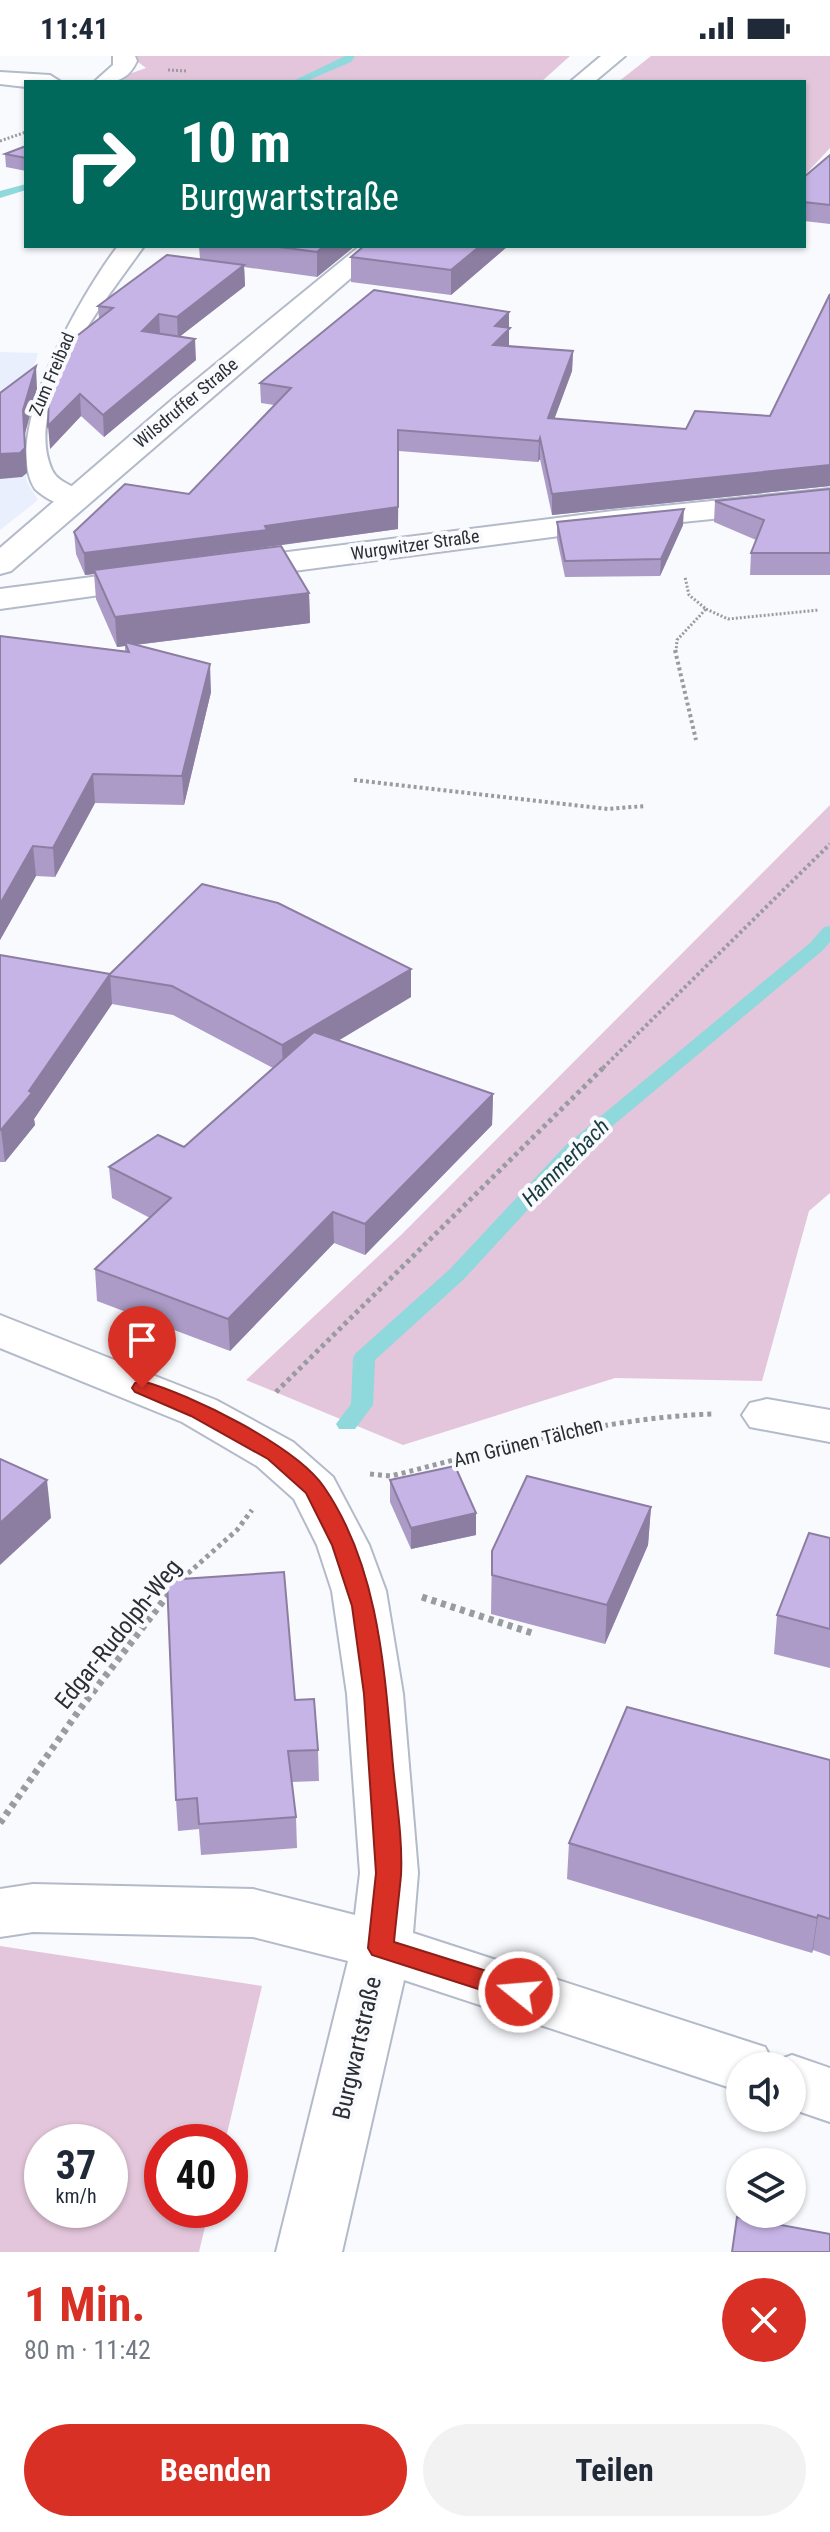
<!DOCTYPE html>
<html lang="de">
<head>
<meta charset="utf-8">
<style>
  body { margin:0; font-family:"Roboto Condensed",sans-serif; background:#f2f2f3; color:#1f2937; height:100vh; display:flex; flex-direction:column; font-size:30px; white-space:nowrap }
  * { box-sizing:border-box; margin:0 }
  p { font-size:26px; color:#747a83 }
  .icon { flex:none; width:44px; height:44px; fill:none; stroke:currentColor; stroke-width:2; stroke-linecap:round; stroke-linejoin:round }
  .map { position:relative; height:2196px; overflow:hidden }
  .panel { display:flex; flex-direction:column; background:#fff; flex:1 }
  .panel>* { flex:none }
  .guide { position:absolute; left:24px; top:24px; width:782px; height:168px; border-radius:0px; box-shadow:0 2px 6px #0004; background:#00695c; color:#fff; overflow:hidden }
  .buttons { position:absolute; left:726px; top:1996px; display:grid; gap:16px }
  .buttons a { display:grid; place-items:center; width:80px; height:80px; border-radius:50%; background:#fff; box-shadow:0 2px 6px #0004; font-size:40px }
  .speed { position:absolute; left:24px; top:2068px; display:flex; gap:16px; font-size:40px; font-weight:700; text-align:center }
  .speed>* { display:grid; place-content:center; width:104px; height:104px; border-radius:50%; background:#fff; box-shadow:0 2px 6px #0004; line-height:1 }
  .speed small { font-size:20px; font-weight:400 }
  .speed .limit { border:12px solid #d22; background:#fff; color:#111 }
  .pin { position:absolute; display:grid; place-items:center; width:68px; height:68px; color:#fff; margin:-82px -34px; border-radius:50% 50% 50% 0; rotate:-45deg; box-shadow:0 0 8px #0007 }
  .pin .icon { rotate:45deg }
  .me { position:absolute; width:88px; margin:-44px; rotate:287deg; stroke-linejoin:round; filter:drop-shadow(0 0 6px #0008) }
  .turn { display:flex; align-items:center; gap:28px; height:168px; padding:0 24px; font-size:36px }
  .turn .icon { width:104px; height:104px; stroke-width:2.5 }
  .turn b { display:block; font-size:56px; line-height:68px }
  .round { display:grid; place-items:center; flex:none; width:84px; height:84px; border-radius:42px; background:#f2f2f3 }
  .overview { display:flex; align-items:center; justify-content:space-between; height:136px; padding:0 24px }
  h1 { font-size:48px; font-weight:700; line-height:60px; color:#d93025 }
  .primary-button { display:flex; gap:16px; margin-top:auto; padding:16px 24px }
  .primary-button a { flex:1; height:92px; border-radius:48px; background:#d93025; color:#fff; font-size:32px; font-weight:700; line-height:92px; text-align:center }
  .primary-button a+a { background:#f2f2f3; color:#1f2937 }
  .status { display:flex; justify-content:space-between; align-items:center; height:56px; padding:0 40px; background:#fff; direction:ltr }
  .status svg { height:22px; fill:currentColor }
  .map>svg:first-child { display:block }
  .built { fill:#e9effd }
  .green { fill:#e3c6db; fill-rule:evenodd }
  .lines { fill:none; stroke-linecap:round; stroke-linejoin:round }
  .stream { fill:#8fd8dc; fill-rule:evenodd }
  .minor-casing { stroke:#b3bac9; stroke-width:4 }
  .major-casing { stroke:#b3bac9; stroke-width:4 }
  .path-far3 { stroke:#999ba0; stroke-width:3; stroke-dasharray:2 2; stroke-linecap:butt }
  .path-far2 { stroke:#999ba0; stroke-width:4; stroke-dasharray:3 3; stroke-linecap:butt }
  .path-far1 { stroke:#999ba0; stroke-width:5; stroke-dasharray:4 4; stroke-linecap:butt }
  .path { stroke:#999ba0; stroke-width:7; stroke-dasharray:5 5; stroke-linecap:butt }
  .minor { fill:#fff; fill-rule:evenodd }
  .major { fill:#fff; fill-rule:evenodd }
  .wall { fill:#ab9bc6 }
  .shaded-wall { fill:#8b7ea1 }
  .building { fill:#c7b4e6; stroke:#8b7ea1; stroke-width:2 }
  .route { fill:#d93025; stroke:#8d1f18; stroke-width:2 }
  .labels { text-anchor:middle; stroke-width:8; stroke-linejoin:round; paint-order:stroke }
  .far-street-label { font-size:18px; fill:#2b2e34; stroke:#f9fafe }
  .street-label { font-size:20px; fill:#2b2e34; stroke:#f9fafe }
  .water-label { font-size:22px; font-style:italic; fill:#183c3e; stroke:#f9fafe }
  .near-street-label { font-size:24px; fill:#2b2e34; stroke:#f9fafe }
</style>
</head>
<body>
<div class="status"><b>11:41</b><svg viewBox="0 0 49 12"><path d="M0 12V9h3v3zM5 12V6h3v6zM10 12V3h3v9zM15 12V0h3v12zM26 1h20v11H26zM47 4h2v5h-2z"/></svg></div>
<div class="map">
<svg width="830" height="2196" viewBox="0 0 830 2196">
  <rect width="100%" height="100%" fill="#f9fafe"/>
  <polygon class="built" points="0,296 38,297 16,373 27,426 38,444 0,474"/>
  <g class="green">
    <polygon points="137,0 570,0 541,26 120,26 129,18 146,12 138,6"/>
    <polygon points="651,0 830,0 830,92 804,120 804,26 618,26"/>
    <polygon points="830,749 830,1137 809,1155 762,1325 615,1322 403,1389 246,1324 401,1179"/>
    <path d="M0,1890L262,1930L225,2086H162V2154H209L199,2196H0ZM42,2086H110V2154H42Z"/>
  </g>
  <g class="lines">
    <g class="stream">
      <polygon points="345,0 355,0 351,6 304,26 291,26"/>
      <polygon points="26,128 26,134 0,142 0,135"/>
      <polygon points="830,870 830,886 822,895 580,1097 464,1223 375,1304 373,1349 355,1373 339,1373 336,1368 351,1348 353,1302 356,1297 450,1213 566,1089 810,887 824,871"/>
    </g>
    <defs>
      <g id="minor">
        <path d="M113,0H135L137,5C127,26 115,26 94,26L113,9Z"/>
        <polygon points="0,16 50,19 61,26 26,26 26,31 0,28"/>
        <path d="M118,190H144C107,243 21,346 52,414C59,429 80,430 89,443L85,449C67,454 48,445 35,433C0,378 82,237 118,190Z"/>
        <polygon points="830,433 830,451 613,473 233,523 222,520 217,513 222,506 233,503 613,455"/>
        <polygon points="153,513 164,516 169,523 164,530 0,553 0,533"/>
        <polygon points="0,1259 216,1344 293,1386 333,1421 369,1489 386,1535 403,1638 418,1817 413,1877 765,1991 773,2006 792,1999 830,2012 830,2066 792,2053 792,2010 740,2010 740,2035 404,1924 342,2196 276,2196 348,1905 253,1881 33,1876 0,1881 0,1833 33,1828 253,1833 355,1859 360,1817 347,1638 332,1535 317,1489 294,1443 257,1410 182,1366 0,1292"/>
        <polygon points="767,1343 830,1354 830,1386 750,1371 742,1359 750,1347"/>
      </g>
      <g id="major">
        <polygon points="601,0 625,0 594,26 570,26"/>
        <polygon points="360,190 388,190 11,515 0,518 0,492 174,342"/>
      </g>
    </defs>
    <use href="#minor" class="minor-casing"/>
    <use href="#major" class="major-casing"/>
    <g class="path-far3">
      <polyline points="168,14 187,15"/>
      <polyline points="0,85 26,76"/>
      <polyline points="706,553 728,563 819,554"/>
      <polyline points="676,596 677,584 706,553 689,539 685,521"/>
    </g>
    <g class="path-far2">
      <polyline points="675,594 696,684"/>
      <polyline points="354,724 608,753 645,750"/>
      <polyline points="603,1012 830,788"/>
    </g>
    <g class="path-far1">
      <polyline points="276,1336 605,1010"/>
      <path d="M370,1418L391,1420C498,1393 601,1362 712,1358"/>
      <polyline points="176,1528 237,1474 252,1454"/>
    </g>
    <g class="path">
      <polyline points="422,1541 535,1578"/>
      <polyline points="0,1767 80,1653 170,1536"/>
    </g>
    <use href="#minor" class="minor"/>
    <use href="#major" class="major"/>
  </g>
  <g class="wall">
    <polygon points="26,90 26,115 6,111 5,98"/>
    <polygon points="830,99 830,168 804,165 804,121"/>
    <polygon points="199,190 355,190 317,221 244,211 245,230 179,281 196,304 104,381 81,360 50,393 99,263 98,250 200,203"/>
    <polygon points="508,190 451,239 351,226 351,201"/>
    <polygon points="830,238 830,430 552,459 540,403 538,406 399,395 398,473 268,491 309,537 310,567 135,589 211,636 184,749 95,747 55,821 36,820 0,884 0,580 125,595 125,590 117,591 96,543 94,518 85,519 76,498 74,476 189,438 274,349 261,347 260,327 509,272 509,291 573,295 572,315 554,363 686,373 770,360"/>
    <polygon points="830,433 830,519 750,519 751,497 756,484 714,466 715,445"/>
    <polygon points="557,466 683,469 660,520 565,521 557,483"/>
    <polygon points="0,899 110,918 411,941 339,984 493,1038 492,1069 365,1199 334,1187 230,1295 97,1245 95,1213 150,1162 112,1142 109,1111 184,1091 273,1012 173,959 112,948 34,1063 35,1069 5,1106 0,1106"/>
    <polygon points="390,1424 476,1457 476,1479 411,1493 390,1446"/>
    <polygon points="651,1451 648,1489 605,1588 491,1558 492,1495"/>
    <polygon points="830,1482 830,1612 774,1598 777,1559"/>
    <polygon points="295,1644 318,1694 319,1725 291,1726 296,1761 297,1792 201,1799 199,1773 178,1775 176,1744"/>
    <polygon points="830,1704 830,1900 813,1894 812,1897 567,1823 569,1787"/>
  </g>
  <g class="shaded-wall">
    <polygon points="324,190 355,190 317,221 317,196"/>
    <polygon points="480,190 508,190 451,239 451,214"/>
    <polygon points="244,209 245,230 178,282 177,261"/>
    <polygon points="509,256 509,292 493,309 495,270"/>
    <polygon points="159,258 160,279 142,275"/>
    <polygon points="195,283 196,304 104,381 103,359"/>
    <polygon points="573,295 572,315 547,383 548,362"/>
    <polygon points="36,310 37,333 25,378 27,417 22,421 0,423 0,398 23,354"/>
    <polygon points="80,338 81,360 50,393 48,370"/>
    <polygon points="398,374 398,473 94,514 94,518 85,519 84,497 265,470"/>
    <polygon points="540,382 540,403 538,406 539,385"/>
    <polygon points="830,409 830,430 552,459 552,438"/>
    <polygon points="684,453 683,469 660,520 661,503"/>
    <polygon points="309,537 310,567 126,590 125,586 125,590 117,591 115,561"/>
    <polygon points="210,608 211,636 184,749 182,720"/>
    <polygon points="93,718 95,747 55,821 53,792"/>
    <polygon points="33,790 36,820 0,884 0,848"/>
    <polygon points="411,913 411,941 283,1018 282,989"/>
    <polygon points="110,918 112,948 34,1063 35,1069 5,1106 1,1074"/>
    <polygon points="493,1038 492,1069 365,1199 365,1168"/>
    <polygon points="333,1156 334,1187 230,1295 228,1263"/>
    <polygon points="47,1424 51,1462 0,1509 0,1467"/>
    <polygon points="651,1451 648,1489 605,1588 607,1549"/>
    <polygon points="476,1457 476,1479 411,1493 411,1472"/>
    <polygon points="818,1859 813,1894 812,1897 817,1862"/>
  </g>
  <g class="building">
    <polygon points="26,90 26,102 5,98"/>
    <polygon points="830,99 830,149 804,146 804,121"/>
    <polygon points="272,190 324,190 317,196"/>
    <polygon points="364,190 480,190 451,214 351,201"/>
    <polygon points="167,199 244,209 177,261 159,258 142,275 195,283 103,359 80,338 48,370 49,336 69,286 113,252 98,250"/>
    <polygon points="374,234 509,256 495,270 510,272 493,289 573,295 548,362 686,373 695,355 770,360 830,238 830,409 552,438 540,382 539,385 398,374 398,451 265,470 267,474 84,497 74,476 125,428 189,438 291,332 260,327"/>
    <polygon points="36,310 23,354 25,392 20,397 0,398 0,337"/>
    <polygon points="830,433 830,497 751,497 764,464 715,445"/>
    <polygon points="684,453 661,503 565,505 557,466"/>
    <polygon points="281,490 309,537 115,561 94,514"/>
    <polygon points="0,580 129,596 125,586 210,608 182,720 93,718 53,792 33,790 0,848"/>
    <polygon points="202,828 278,847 411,913 282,989 172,930 110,920 110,918"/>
    <polygon points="0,899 110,918 29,1035 32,1037 1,1074 0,1074"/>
    <polygon points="314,976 493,1038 365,1168 333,1156 228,1263 95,1213 171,1142 109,1111 158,1079 184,1091"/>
    <polygon points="0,1403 47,1424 0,1467"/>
    <polygon points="455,1410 476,1457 411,1472 390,1424"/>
    <polygon points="527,1420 651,1451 607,1549 492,1519 492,1495"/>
    <polygon points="809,1477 830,1482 830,1573 777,1559"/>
    <polygon points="284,1516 295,1644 314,1643 318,1694 288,1695 296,1761 199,1768 197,1742 176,1744 167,1524"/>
    <polygon points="627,1651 830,1704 830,1863 818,1859 817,1862 569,1787"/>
    <polygon points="737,2161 830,2178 830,2196 732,2196"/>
  </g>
  <path class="route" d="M142,1325C190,1338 296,1390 324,1431C377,1508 384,1607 392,1698C395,1738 403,1780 401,1819C399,1841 396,1864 394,1886L528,1928L532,1936L528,1943L519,1946L372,1899L368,1892L376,1817L364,1638L352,1550L332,1489L306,1437L268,1403L191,1360L135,1336L132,1332L135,1327Z"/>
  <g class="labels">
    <g class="far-street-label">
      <text transform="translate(52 318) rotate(-67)" y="6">Zum Freibad</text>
      <text transform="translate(186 347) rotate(-40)" y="6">Wilsdruffer Straße</text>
      <text transform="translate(415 489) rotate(-8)" y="6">Wurgwitzer Straße</text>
    </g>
    <g class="street-label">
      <text transform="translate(528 1386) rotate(-14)" y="7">Am Grünen Tälchen</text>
    </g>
    <g class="water-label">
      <text transform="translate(565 1106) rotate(-45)" y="8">Hammerbach</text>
    </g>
    <g class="near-street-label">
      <text transform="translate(118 1578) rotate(-51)" y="8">Edgar-Rudolph-Weg</text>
      <text transform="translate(357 1992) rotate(-77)" y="8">Burgwartstraße</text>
    </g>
  </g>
</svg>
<div class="buttons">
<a><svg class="icon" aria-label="sound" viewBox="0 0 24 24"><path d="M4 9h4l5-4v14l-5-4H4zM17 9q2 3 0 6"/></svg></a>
<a><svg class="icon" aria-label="layers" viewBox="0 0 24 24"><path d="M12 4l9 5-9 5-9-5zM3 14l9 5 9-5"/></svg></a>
</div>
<div class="speed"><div>37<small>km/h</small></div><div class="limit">40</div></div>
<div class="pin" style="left:142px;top:1332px;background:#d93025"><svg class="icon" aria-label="arrive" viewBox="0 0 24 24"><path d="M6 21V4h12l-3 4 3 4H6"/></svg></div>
<svg class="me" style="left:519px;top:1936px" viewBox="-20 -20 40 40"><circle r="17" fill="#d93025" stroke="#fff" stroke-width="3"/><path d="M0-11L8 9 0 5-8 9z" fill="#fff"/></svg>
<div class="guide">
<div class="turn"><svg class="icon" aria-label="right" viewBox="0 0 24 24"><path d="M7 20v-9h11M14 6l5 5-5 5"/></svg><div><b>10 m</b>Burgwartstraße</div></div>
</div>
</div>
<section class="panel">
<div class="overview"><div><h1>1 Min.</h1><p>80 m · 11:42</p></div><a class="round" style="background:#d93025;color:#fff"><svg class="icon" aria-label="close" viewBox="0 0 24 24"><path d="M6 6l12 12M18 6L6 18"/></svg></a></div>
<div class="primary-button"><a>Beenden</a><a>Teilen</a></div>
</section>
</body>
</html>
